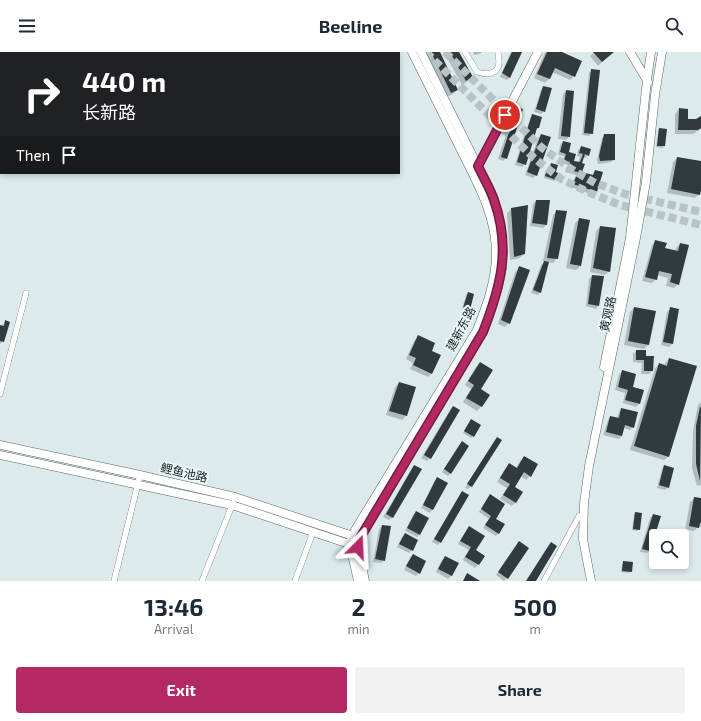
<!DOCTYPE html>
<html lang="en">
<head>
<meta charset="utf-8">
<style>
  body { margin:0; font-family:"Exo 2","Noto Sans SC",sans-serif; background:#f2f2f3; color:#1f2937; height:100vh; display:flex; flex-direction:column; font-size:15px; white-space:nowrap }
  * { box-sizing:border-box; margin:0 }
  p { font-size:13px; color:#747a83 }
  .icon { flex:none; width:22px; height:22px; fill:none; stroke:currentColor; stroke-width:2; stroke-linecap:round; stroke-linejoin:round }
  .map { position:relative; height:529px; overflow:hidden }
  .panel { display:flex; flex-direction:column; background:#fff; flex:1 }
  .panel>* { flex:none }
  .top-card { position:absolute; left:0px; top:0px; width:400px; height:122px; box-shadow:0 2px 6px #0003; background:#202124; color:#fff; overflow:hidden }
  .buttons { position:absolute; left:649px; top:477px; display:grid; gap:8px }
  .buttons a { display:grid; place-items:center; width:40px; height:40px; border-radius:4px; background:#fff; box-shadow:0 2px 6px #0003; font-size:20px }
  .pin { position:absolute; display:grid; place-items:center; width:34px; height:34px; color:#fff; margin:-17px; border:2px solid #fff; border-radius:50%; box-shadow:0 1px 4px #0007 }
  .me { position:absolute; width:44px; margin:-22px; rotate:21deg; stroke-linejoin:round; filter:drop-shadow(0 0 3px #0008) }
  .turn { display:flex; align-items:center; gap:14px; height:84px; padding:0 16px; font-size:18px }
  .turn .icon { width:52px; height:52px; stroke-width:2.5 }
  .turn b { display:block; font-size:28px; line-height:34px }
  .then { display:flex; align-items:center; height:38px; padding:0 16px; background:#0003; gap:8px; font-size:15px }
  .eta { display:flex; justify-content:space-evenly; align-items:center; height:68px; text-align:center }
  .eta b { font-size:24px; font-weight:700; line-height:28px }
  .button { display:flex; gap:8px; margin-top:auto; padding:8px 16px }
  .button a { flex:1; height:46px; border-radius:4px; background:#b42963; color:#fff; font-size:16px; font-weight:700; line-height:46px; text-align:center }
  .button a+a { background:#f2f2f3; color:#1f2937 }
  header { display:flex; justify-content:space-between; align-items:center; height:52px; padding:0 16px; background:#fff; font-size:18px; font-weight:700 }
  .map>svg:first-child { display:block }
  .shadow { fill:#0003 }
  .building { fill:#313a3f }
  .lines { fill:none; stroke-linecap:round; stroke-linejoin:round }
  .secondary-tunnel { stroke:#b7c3c4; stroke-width:8; stroke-dasharray:8 4; stroke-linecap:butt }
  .street-casing { stroke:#5a6667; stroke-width:6 }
  .secondary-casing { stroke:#5a6667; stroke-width:9 }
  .primary-casing { stroke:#5a6667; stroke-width:9 }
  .street { stroke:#fff; stroke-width:5.5 }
  .secondary { stroke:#fff; stroke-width:8 }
  .primary { stroke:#fff; stroke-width:8 }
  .route-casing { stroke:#751b40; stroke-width:10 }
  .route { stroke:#b42963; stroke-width:7 }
  .labels { text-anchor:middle; stroke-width:4; stroke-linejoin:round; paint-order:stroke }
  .street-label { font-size:12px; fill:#212626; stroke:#e9f7f9 }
</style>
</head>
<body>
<header><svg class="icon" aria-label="menu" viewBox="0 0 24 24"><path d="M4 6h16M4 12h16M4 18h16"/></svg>Beeline<svg class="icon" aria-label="search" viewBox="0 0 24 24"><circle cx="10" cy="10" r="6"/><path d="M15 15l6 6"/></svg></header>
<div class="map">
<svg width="701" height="529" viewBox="0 0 701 529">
  <rect width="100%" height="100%" fill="#dceaeb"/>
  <g class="shadow">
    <polygon points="425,0 439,0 457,38 453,42 447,45"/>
    <polygon points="444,0 458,0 472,25 468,29 462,33"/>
    <polygon points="473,0 482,0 480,2 474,3"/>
    <polygon points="511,0 521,0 510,25 507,28 500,25"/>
    <polygon points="545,0 561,0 574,24 570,28 552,20 549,27 545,31 534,26"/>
    <polygon points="594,0 613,0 598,14 590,4"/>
    <polygon points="592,18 592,81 589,84 582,83 589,21"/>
    <polygon points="544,35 544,59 541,62 534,60 541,38"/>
    <polygon points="566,39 573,40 569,85 566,88 558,87 563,42"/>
    <polygon points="517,56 506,106 503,109 498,107 514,59"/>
    <polygon points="679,57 687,58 687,68 697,68 701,65 701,77 693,82 675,82 675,62"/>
    <polygon points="533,63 538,76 536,78 525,112 522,115 515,113 526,77 527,76 531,65"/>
    <polygon points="659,77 664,94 662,96 656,95 658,79"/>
    <polygon points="541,83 536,123 533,126 525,123 538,86"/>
    <polygon points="605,83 614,107 611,110 598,112 597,108 602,86"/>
    <polygon points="563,90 573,109 578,111 580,105 577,104 578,98 581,96 588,103 585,106 583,105 581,112 581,121 592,124 595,119 602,121 596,140 593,143 571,135 576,123 565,120 568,113 562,111 564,104 558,103 560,93"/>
    <polygon points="677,106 701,110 701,133 699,142 695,146 667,141 673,110"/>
    <polygon points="552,112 556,127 554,129 544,126 545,121 547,119 548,119 550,114"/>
    <polygon points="536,149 549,149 546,173 543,176 530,174 533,152"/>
    <polygon points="511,157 524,202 520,206 510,208 507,161"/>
    <polygon points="557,159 557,206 553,211 548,210 540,240 538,243 531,241 541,213 545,210 543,209 553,163"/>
    <polygon points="579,167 581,214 576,218 566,216 575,171"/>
    <polygon points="600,175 609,219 605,223 590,220 596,179"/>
    <polygon points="656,189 664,197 675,200 676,196 680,192 678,232 674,236 666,234 668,226 657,223 656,227 652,231 642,229 652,193"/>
    <polygon points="519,216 509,271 505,275 498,272 515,220"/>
    <polygon points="592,224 598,254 596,257 586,254 589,227"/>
    <polygon points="468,241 469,257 467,259 462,257 466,243"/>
    <polygon points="634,256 654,260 648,293 644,297 624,293 630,260"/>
    <polygon points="670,257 672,292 669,295 661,293 667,260"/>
    <polygon points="5,270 3,290 0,292 0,274 2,274"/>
    <polygon points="418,284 430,300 432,321 428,325 410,317 413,311 406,307 414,289"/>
    <polygon points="636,299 645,305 652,319 649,322 641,322 642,311 633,310 633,302"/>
    <polygon points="669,307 669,404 664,408 630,398 655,316 659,312 664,314 665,311"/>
    <polygon points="480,311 479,337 489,343 481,355 477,359 463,350 471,337 465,333 476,315"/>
    <polygon points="622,320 632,335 643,338 639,352 636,355 623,351 625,341 615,338 619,322"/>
    <polygon points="399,331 415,336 406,364 402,368 386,363 395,335"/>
    <polygon points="701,350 701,433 697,434 692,416 693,379 698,353"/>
    <polygon points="453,355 430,406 427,409 421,406 450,358"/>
    <polygon points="621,357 633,375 630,378 624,376 622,384 619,387 603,383 608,368 610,365 617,366 619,360"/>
    <polygon points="470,370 480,374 471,386 463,381"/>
    <polygon points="500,389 471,435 468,437 465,436 494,390"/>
    <polygon points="462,391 451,421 448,424 442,420 459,393"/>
    <polygon points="524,405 530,424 526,428 521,424 514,435 516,450 512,454 500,447 507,436 497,430 505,417 509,413 516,416 520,409"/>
    <polygon points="664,414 668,435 665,438 657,436 662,417"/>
    <polygon points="412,417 392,466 389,468 383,465"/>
    <polygon points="437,427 446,431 432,458 430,461 421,456 434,430"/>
    <polygon points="460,443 440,490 438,493 432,490"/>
    <polygon points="490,444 499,481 496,484 483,476 489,467 479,460 487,447"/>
    <polygon points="695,446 701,447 701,475 698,475 694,479 685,478 690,450"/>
    <polygon points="416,460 420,482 417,485 405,479 413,463"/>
    <polygon points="635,461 639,477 637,479 632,478 634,463"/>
    <polygon points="653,463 650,499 647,501 640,500 650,466"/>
    <polygon points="382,474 384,508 381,511 373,510 379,477"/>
    <polygon points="467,478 475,498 484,504 478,513 475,516 463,508 469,498 458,492"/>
    <polygon points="405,482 412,498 409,501 397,495 402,485"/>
    <polygon points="551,491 535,529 526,529 548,494"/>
    <polygon points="517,493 507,526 504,529 496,523"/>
    <polygon points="413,503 419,521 416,524 404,518 410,506"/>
    <polygon points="445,506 457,512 451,524 448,527 436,520 442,508"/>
    <polygon points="624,510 631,519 629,521 621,520 622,512"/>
  </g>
  <g class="building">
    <polygon points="431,0 440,0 458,38 451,41"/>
    <polygon points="450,0 459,0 473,25 466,29"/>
    <polygon points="512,0 522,0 510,26 502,21"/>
    <polygon points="547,0 562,0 582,9 575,25 555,16 550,27 537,22"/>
    <polygon points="593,0 614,0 602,10"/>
    <polygon points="591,17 600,18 593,82 584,81"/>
    <polygon points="543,34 552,36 545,60 536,57"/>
    <polygon points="566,38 574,39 570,85 561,84"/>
    <polygon points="517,55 523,57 507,107 501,105"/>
    <polygon points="679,56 688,57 688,67 696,67 701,64 701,76 698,78 678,78"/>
    <polygon points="532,62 542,65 539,76 537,76 526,113 517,110"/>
    <polygon points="659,76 667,77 665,94 657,94"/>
    <polygon points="541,82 551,85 537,124 527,120"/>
    <polygon points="604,82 615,82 615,108 600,109 599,104"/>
    <polygon points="563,89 571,91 569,100 576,102 574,109 580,110 583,102 579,101 581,94 591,97 589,104 585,102 582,111 585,112 582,120 593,123 595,118 603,120 597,140 573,132 578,120 568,118 570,110 564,108 566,102 560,100"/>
    <polygon points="677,105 701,109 701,138 700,143 671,137"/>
    <polygon points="551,111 558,113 556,120 558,121 556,128 545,124 547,118 549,119"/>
    <polygon points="536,148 550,148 547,173 532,171"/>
    <polygon points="528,153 525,202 514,205 511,156"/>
    <polygon points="556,158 567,159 558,207 547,206"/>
    <polygon points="579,166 590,168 581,214 570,212"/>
    <polygon points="600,174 616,176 610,220 593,216"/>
    <polygon points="655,188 667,191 665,196 678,199 680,191 689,193 679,233 670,230 672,222 659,219 657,228 645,225"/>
    <polygon points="544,209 549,210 541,241 533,238"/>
    <polygon points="519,214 530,218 510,272 501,268"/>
    <polygon points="592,223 604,224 599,254 588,252"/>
    <polygon points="468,240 474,242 470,258 463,256"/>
    <polygon points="634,255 656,259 649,293 628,289"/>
    <polygon points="670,255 679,257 673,292 663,290"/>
    <polygon points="5,268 10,270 4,290 0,289 0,273 4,274"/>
    <polygon points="418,283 435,291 432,299 441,303 432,322 413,313 416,306 409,303"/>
    <polygon points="636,298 646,298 646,304 654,304 653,319 644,319 644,308 636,308"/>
    <polygon points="669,306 697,314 669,405 634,394 659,311 667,314"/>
    <polygon points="480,310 493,318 481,337 490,343 482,355 466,346 474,333 468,329"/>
    <polygon points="622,318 636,322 633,335 644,338 640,352 625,348 628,338 618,335"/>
    <polygon points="399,330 416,335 407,364 389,359"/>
    <polygon points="453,354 460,358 431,407 424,403"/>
    <polygon points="700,355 701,355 700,429 696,412 696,374"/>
    <polygon points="621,356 638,360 634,376 625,373 622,384 606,380 610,364 619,366"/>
    <polygon points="471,367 481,373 474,385 464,379"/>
    <polygon points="497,385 502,388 472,435 467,432"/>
    <polygon points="462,389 469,394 451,422 444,417"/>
    <polygon points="524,404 538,412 531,425 524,420 515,435 523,440 516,451 503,443 510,432 500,426 509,411 517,416"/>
    <polygon points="414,413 422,417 393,466 386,462"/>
    <polygon points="664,413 674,416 669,436 659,433"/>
    <polygon points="437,425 448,431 433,458 423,453"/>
    <polygon points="462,439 469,443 441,491 434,487"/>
    <polygon points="490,442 505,452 496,467 505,472 499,482 485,473 491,464 481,457"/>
    <polygon points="694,445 701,446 701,471 700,471 699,476 689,474"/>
    <polygon points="416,459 429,466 420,483 407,476"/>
    <polygon points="635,460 642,461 640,478 633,477"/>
    <polygon points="653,462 661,464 650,499 642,497"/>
    <polygon points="382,473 391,474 385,509 375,507"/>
    <polygon points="469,474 485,484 476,498 485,504 479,513 465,505 471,495 460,489"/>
    <polygon points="405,481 418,488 413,499 399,492"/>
    <polygon points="519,489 529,496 508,527 498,520"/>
    <polygon points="551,490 557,494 536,529 526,529"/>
    <polygon points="413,502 426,509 420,522 406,514"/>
    <polygon points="445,504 459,511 452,524 438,517"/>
    <polygon points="623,509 633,510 632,520 622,519"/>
    <polygon points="467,521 480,529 463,529"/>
  </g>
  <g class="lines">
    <g class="secondary-tunnel">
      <polyline points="426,0 491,65 534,106 561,127 590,141 620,153 701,173"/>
      <polyline points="445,0 541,95 571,117 595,131 625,142 701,160"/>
    </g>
    <defs>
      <g id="street">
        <path d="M465,0L477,20C486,23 499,23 499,10C499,7 498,3 498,0"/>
        <polyline points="0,342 26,241"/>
        <polyline points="114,529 140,423"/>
        <polyline points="202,529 233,451"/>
        <polyline points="295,529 313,480"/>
        <polyline points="544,529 579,464"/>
      </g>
      <g id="secondary">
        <polyline points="630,0 648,30"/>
        <polyline points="71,1 72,0"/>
        <polyline points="475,120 538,0"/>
        <polyline points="604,315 630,186 647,28 651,0"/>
        <polyline points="0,393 140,423 235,445 359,486"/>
        <polyline points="0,403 232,453 355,494"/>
        <polyline points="591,529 583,487 584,451 589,414 636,186 646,130 655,43 662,0"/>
      </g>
      <g id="primary">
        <path d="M358,529L350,493L352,483L477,278C487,253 496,228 496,201C496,161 474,125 457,90C442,60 427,30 412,0"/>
        <polyline points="365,529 358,495 359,486 483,280 491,258 498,236 502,217 503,200 502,183 499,167 494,147 421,0"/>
      </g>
    </defs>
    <use href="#street" class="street-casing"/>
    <use href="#secondary" class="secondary-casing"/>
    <use href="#primary" class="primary-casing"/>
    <use href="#street" class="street"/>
    <use href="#secondary" class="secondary"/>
    <use href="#primary" class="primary"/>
  </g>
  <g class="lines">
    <defs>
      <path id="route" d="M358,495L360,486L483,280C501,234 511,196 494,148C490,136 483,125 478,114L505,63"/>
    </defs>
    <use href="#route" class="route-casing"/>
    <use href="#route" class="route"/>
  </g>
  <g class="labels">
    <g class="street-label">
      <text transform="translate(608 262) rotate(-78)" y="4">黄观路</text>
      <text transform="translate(461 277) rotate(-62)" y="4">建新东路</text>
      <text transform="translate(184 421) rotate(13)" y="4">鲤鱼池路</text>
    </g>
  </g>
</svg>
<div class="buttons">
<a><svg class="icon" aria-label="search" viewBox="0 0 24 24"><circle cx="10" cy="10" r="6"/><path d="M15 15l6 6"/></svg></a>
</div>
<div class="pin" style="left:505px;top:63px;background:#d93025"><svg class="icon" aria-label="arrive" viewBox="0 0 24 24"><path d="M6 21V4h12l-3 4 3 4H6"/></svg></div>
<svg class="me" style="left:358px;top:495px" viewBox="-20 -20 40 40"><path d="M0-17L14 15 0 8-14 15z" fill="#b42963" stroke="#fff" stroke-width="4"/></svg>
<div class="top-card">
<div class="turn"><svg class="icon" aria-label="right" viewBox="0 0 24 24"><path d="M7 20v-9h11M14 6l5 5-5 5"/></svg><div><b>440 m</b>长新路</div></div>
<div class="then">Then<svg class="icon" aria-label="arrive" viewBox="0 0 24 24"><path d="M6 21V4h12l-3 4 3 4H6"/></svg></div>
</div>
</div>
<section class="panel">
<div class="eta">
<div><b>13:46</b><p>Arrival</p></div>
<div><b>2</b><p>min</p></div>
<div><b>500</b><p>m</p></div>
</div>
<div class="button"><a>Exit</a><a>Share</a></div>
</section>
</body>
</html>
